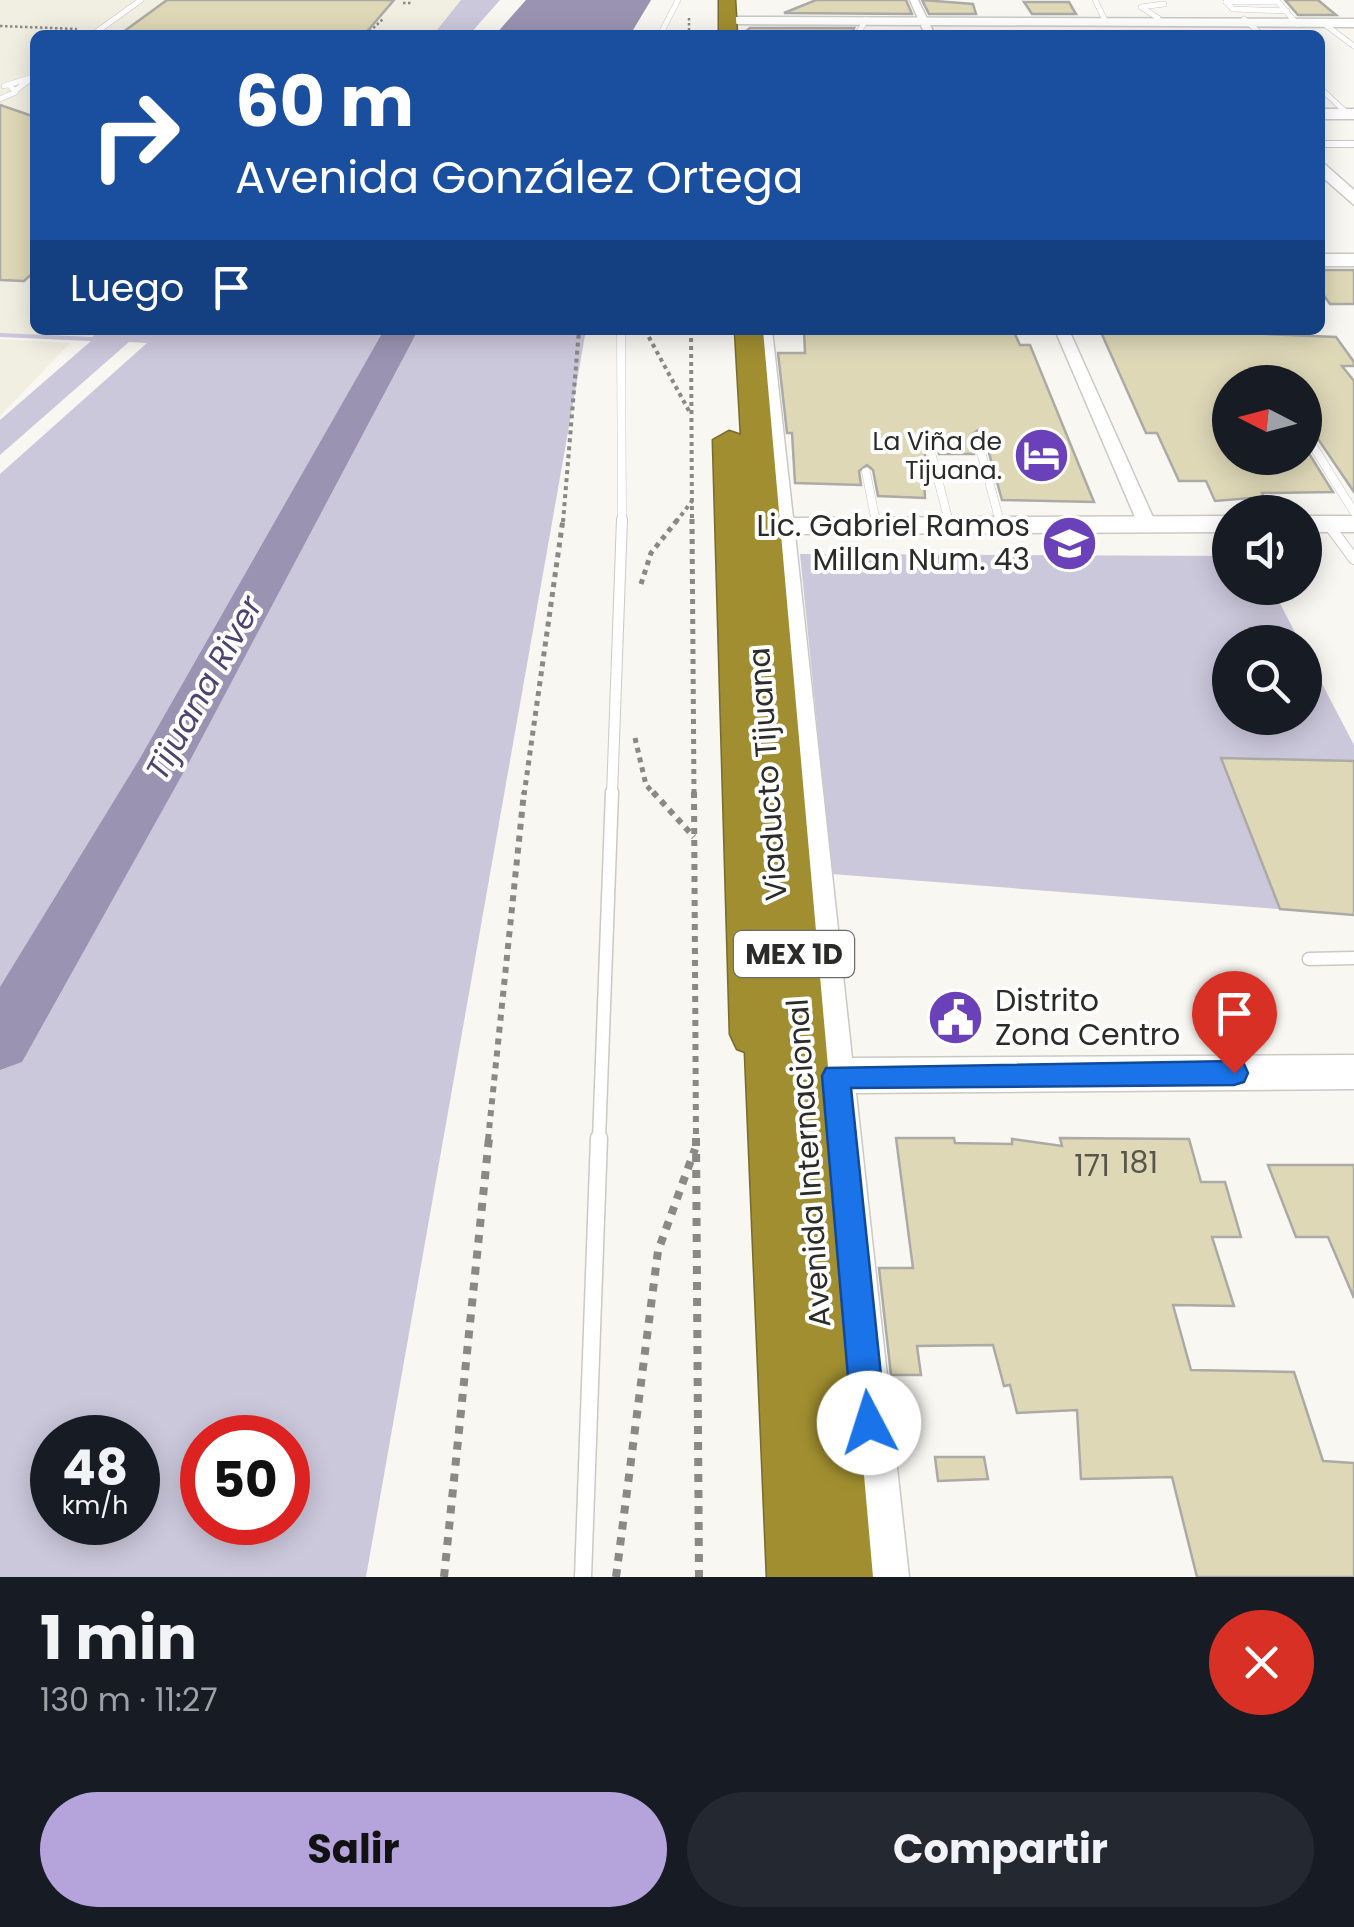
<!DOCTYPE html>
<html lang="es">
<head>
<meta charset="utf-8">
<style>
  body { margin:0; font-family:Poppins,sans-serif; background:#242831; color:#f1f3f6; height:100vh; display:flex; flex-direction:column; font-size:38px; white-space:nowrap }
  * { box-sizing:border-box; margin:0 }
  p { font-size:32px; color:#9ea1a6 }
  .icon { flex:none; width:55px; height:55px; fill:none; stroke:currentColor; stroke-width:2; stroke-linecap:round; stroke-linejoin:round }
  .map { position:relative; height:1577px; overflow:hidden }
  .details { display:flex; flex-direction:column; background:#171b24; flex:1 }
  .details>* { flex:none }
  .hud { position:absolute; left:30px; top:30px; width:1295px; height:305px; border-radius:15px; box-shadow:0 5px 25px #0003; background:#1a4fa0; color:#fff; overflow:hidden }
  .needle { width:65px; rotate:276deg }
  .fabs { position:absolute; left:1212px; top:365px; display:grid; gap:20px }
  .fabs a { display:grid; place-items:center; width:110px; height:110px; border-radius:50%; background:#171b24; box-shadow:0 5px 25px #0003; font-size:50px }
  .speed { position:absolute; left:30px; top:1415px; display:flex; gap:20px; font-size:50px; font-weight:700; text-align:center }
  .speed>* { display:grid; place-content:center; width:130px; height:130px; border-radius:50%; background:#171b24; box-shadow:0 5px 25px #0003; line-height:1 }
  .speed small { font-size:25px; font-weight:400 }
  .speed .limit { border:15px solid #d22; background:#fff; color:#111 }
  .pin { position:absolute; display:grid; place-items:center; width:85px; height:85px; color:#fff; margin:-102px -42px; border-radius:50% 50% 50% 0; rotate:-45deg; box-shadow:0 0 10px #0007 }
  .pin .icon { rotate:45deg }
  .me { position:absolute; width:110px; margin:-55px; rotate:355deg; stroke-linejoin:round; filter:drop-shadow(0 0 8px #0008) }
  .turn { display:flex; align-items:center; gap:35px; height:210px; padding:0 40px; font-size:45px }
  .turn .icon { width:130px; height:130px; stroke-width:2.5 }
  .turn b { display:block; font-size:70px; line-height:85px }
  .then { display:flex; align-items:center; height:95px; padding:0 40px; background:#0003; gap:20px; font-size:38px }
  .round { display:grid; place-items:center; flex:none; width:105px; height:105px; border-radius:52px; background:#242831 }
  .summary { display:flex; align-items:center; justify-content:space-between; height:170px; padding:0 40px }
  h1 { font-size:60px; font-weight:700; line-height:75px }
  .button { display:flex; gap:20px; margin-top:auto; padding:20px 40px }
  .button a { flex:1; height:115px; border-radius:60px; background:#b5a3db; color:#111; font-size:40px; font-weight:700; line-height:115px; text-align:center }
  .button a+a { background:#242831; color:#f1f3f6 }
  .map>svg:first-child { display:block }
  .built { fill:#f1efe2 }
  .green { fill:#ccc8dc; fill-rule:evenodd }
  .water { fill:#9a94b2 }
  .lines { fill:none; stroke-linecap:round; stroke-linejoin:round }
  .river { fill:#9a94b2; fill-rule:evenodd }
  .building { fill:#ded8b7; stroke:#abaaa6; stroke-width:2.5 }
  .lane-far5-casing { stroke:#cac9c4; stroke-width:6 }
  .lane-far4-casing { stroke:#cac9c4; stroke-width:8 }
  .lane-far3-casing { stroke:#cac9c4; stroke-width:9 }
  .lane-far2-casing { stroke:#cac9c4; stroke-width:12 }
  .lane-far1-casing { stroke:#cac9c4; stroke-width:15 }
  .lane-casing { stroke:#cac9c4; stroke-width:19 }
  .street-casing { stroke:#cac9c4; stroke-width:3 }
  .secondary-casing { stroke:#cac9c4; stroke-width:3 }
  .highway-casing { stroke:#776b2e; stroke-width:3 }
  .path-far4 { stroke:#898985; stroke-width:2.5; stroke-dasharray:2.5 2.5; stroke-linecap:butt }
  .path-far3 { stroke:#898985; stroke-width:4; stroke-dasharray:4 4; stroke-linecap:butt }
  .path-far2 { stroke:#898985; stroke-width:5; stroke-dasharray:5 5; stroke-linecap:butt }
  .path-far1 { stroke:#898985; stroke-width:6; stroke-dasharray:6 6; stroke-linecap:butt }
  .path { stroke:#898985; stroke-width:8; stroke-dasharray:8 8; stroke-linecap:butt }
  .lane-far5 { stroke:#fff; stroke-width:5 }
  .lane-far4 { stroke:#fff; stroke-width:6 }
  .lane-far3 { stroke:#fff; stroke-width:8 }
  .lane-far2 { stroke:#fff; stroke-width:10 }
  .lane-far1 { stroke:#fff; stroke-width:12 }
  .lane { stroke:#fff; stroke-width:16 }
  .street { fill:#fff; fill-rule:evenodd }
  .secondary { fill:#fff; fill-rule:evenodd }
  .highway { fill:#a08e30; fill-rule:evenodd }
  .route { fill:#1a73e8; stroke:#114b97; stroke-width:2.5 }
  .labels { text-anchor:middle; stroke-width:8; stroke-linejoin:round; paint-order:stroke }
  .far-poi-label { font-size:25px; fill:#2b2b29; stroke:#fff; text-anchor:end }
  .shield { fill:#fff; stroke:#6b6b69; stroke-width:2.5 }
  .shield-label { font-size:28px; font-weight:bold; fill:#2b2b29 }
  .poi-label { font-size:30px; fill:#2b2b29; stroke:#fff; text-anchor:end }
  .street-label { font-size:30px; fill:#2b2b29; stroke:#fff }
  .near-number-label { font-size:30px; fill:#58564c }
  .water-label { font-size:32px; font-style:italic; fill:#4e426f; stroke:#fff }
</style>
</head>
<body>
<div class="map">
<svg width="1354" height="1577" viewBox="0 0 1354 1577">
  <rect width="100%" height="100%" fill="#f8f7f2"/>
  <g class="built">
    <polygon points="0,0 461,0 433,35 35,35 35,330 104,330 92,340 0,337"/>
    <polygon points="0,339 70,343 0,416"/>
  </g>
  <g class="green">
    <polygon points="461,0 500,0 469,35 433,35"/>
    <path d="M101,330H586L366,1577H0V474L147,343L129,342L0,455V420L91,341L0,337V333L92,337ZM52,1438H138V1522H52ZM202,1438H288V1522H202Z"/>
    <polygon points="800,554 1230,556 1230,588 1272,588 1300,642 1230,642 1230,718 1305,718 1305,651 1354,745 1354,915 832,874"/>
  </g>
  <polygon class="water" points="526,0 651,0 630,35 495,35"/>
  <g class="lines">
    <polygon class="river" points="384,330 418,330 186,768 22,1062 0,1070 0,987 139,760"/>
  </g>
  <g class="building">
    <polygon points="167,0 394,0 364,35 119,35"/>
    <polygon points="816,0 906,0 912,14 784,13"/>
    <polygon points="922,0 973,4 976,14 929,14"/>
    <polygon points="1285,0 1318,0 1336,15 1298,15"/>
    <polygon points="1024,2 1069,2 1076,14 1032,14"/>
    <polygon points="750,28 854,28 851,34 741,35"/>
    <polygon points="0,105 35,117 35,271 24,281 0,280"/>
    <polygon points="1320,270 1354,270 1354,304 1330,304 1320,290"/>
    <polygon points="804,330 1013,330 1020,345 1030,345 1094,502 1002,500 984,435 978,430 970,436 974,454 939,454 934,437 922,436 929,480 924,480 925,498 878,496 873,470 867,465 859,471 861,485 795,483 792,433 787,433 778,353 805,353"/>
    <polygon points="1100,330 1263,330 1266,334 1336,337 1354,362 1354,366 1342,366 1354,381 1354,492 1316,436 1305,436 1305,382 1230,382 1230,458 1305,458 1305,447 1333,492 1262,493 1264,497 1215,501 1206,481 1179,481 1157,433 1146,433"/>
    <polygon points="1221,758 1354,761 1354,915 1280,909"/>
    <polygon points="896,1138 954,1138 955,1143 1012,1144 1012,1139 1062,1146 1060,1138 1189,1139 1201,1182 1225,1182 1241,1237 1212,1237 1234,1306 1173,1305 1191,1370 1294,1372 1323,1461 1354,1463 1354,1577 1197,1577 1172,1477 1081,1479 1077,1410 1017,1413 1010,1385 1004,1386 993,1345 917,1346 921,1375 891,1375 879,1268 913,1268"/>
    <polygon points="1268,1165 1354,1165 1354,1298 1328,1237 1296,1237"/>
    <polygon points="935,1457 984,1457 988,1479 938,1481"/>
  </g>
  <g class="lines">
    <defs>
      <g id="lane-far5">
        <polyline points="1095,0 1106,22"/>
        <polyline points="1226,2 1278,2 1297,24"/>
        <polyline points="1226,2 1233,9 1287,11"/>
        <polyline points="1158,18 1141,7 1164,4"/>
        <polyline points="1244,19 1262,35"/>
        <polyline points="1323,23 1354,46"/>
        <polyline points="92,35 141,0"/>
        <polyline points="660,35 678,0"/>
        <polyline points="857,35 866,20"/>
        <polyline points="4,86 33,77 16,90"/>
        <polyline points="1320,88 1348,114"/>
        <polyline points="0,99 16,92 11,87"/>
      </g>
      <polyline id="lane-far4" points="1320,144 1354,144"/>
      <g id="lane-far3">
        <polyline points="621,330 622,522"/>
        <polyline points="977,437 1000,522"/>
        <polyline points="928,441 949,522"/>
        <polyline points="1310,441 1354,512"/>
        <polyline points="866,472 876,522"/>
      </g>
      <g id="lane-far2">
        <polyline points="876,519 877,526"/>
        <polyline points="948,519 950,525"/>
        <polyline points="999,519 1001,525"/>
        <polyline points="1328,524 1354,559"/>
        <polyline points="612,795 622,519"/>
      </g>
      <g id="lane-far1">
        <polyline points="1309,959 1354,958"/>
        <polyline points="599,1140 612,792"/>
      </g>
      <polyline id="lane" points="583,1577 599,1138"/>
      <g id="street">
        <polygon points="910,0 918,0 935,35 925,35"/>
        <polygon points="1055,330 1069,330 1156,524 1153,528 1147,529 1138,524"/>
      </g>
      <g id="secondary">
        <polygon points="727,17 1354,19 1354,27 732,24"/>
        <rect x="1320" y="109" width="34" height="10"/>
        <polygon points="1320,160 1354,190 1354,205 1320,175"/>
        <rect x="1320" y="254" width="34" height="12"/>
        <polygon points="752,330 772,330 793,518 1230,516 1230,532 795,534 852,1058 1354,1055 1354,1089 856,1093 909,1577 857,1577"/>
        <rect x="1305" y="516" width="49" height="16"/>
      </g>
      <g id="highway">
        <polygon points="719,0 735,0 737,35 719,35"/>
        <polygon points="735,330 763,330 873,1577 767,1577 745,1052 737,1049 730,1034 713,440 729,431 741,435"/>
      </g>
    </defs>
    <use href="#lane-far5" class="lane-far5-casing"/>
    <use href="#lane-far4" class="lane-far4-casing"/>
    <use href="#lane-far3" class="lane-far3-casing"/>
    <use href="#lane-far2" class="lane-far2-casing"/>
    <use href="#lane-far1" class="lane-far1-casing"/>
    <use href="#lane" class="lane-casing"/>
    <use href="#street" class="street-casing"/>
    <use href="#secondary" class="secondary-casing"/>
    <use href="#highway" class="highway-casing"/>
    <g class="path-far4">
      <polyline points="403,3 413,3"/>
      <polyline points="689,18 689,35"/>
      <polyline points="0,26 77,29"/>
      <polyline points="366,35 383,19"/>
    </g>
    <g class="path-far3">
      <polyline points="645,330 689,411"/>
      <polyline points="691,330 692,522"/>
      <polyline points="563,522 579,330"/>
      <polyline points="676,522 692,501"/>
    </g>
    <g class="path-far2">
      <polyline points="692,519 694,795"/>
      <polyline points="641,584 651,553 678,519"/>
      <polyline points="635,738 646,785 655,795"/>
      <polyline points="524,795 563,519"/>
    </g>
    <g class="path-far1">
      <polyline points="653,792 694,837"/>
      <polyline points="694,792 696,1140"/>
      <polyline points="488,1140 524,792"/>
    </g>
    <g class="path">
      <polyline points="696,1138 699,1577"/>
      <polyline points="444,1577 489,1138"/>
      <polyline points="616,1577 658,1251 695,1149"/>
    </g>
    <use href="#lane-far5" class="lane-far5"/>
    <use href="#lane-far4" class="lane-far4"/>
    <use href="#lane-far3" class="lane-far3"/>
    <use href="#lane-far2" class="lane-far2"/>
    <use href="#lane-far1" class="lane-far1"/>
    <use href="#lane" class="lane"/>
    <use href="#street" class="street"/>
    <use href="#secondary" class="secondary"/>
    <use href="#highway" class="highway"/>
  </g>
  <polygon class="route" points="1234,1061 1244,1064 1248,1073 1244,1082 1234,1085 851,1088 886,1423 881,1435 869,1440 857,1435 852,1423 822,1076 826,1068"/>
  <defs>
    <symbol id="hotel-disc" viewBox="-11 -11 22 22"><circle r="9.5" fill="#6b41ba" stroke="#fff"/><path d="M-6-4.5h1.5V1H6V5H4.5V3h-9V5H-6ZM-4 0a1.8 1.8 0 1 1 3.6 0ZM.5 0V-2.5h3Q6-2.5 6 0Z" fill="#fff"/></symbol>
    <symbol id="school-disc" viewBox="-11 -11 22 22"><circle r="9.5" fill="#6b41ba" stroke="#fff"/><path d="M0-5L7-2L0 1L-7-2ZM-4 1L0 2.5L4 1V4Q0 6-4 4Z" fill="#fff"/></symbol>
    <symbol id="civic-disc" viewBox="-11 -11 22 22"><circle r="9.5" fill="#6b41ba" stroke="#fff"/><path d="M-.6-6.5H3V-4.5H.6V-3L4-1V1h2V6H-6V1h2V-1L-.6-3ZM-1.2 2.5V6h2.4V2.5Z" fill="#fff"/></symbol>
  </defs>
  <g fill-rule="evenodd">
    <use href="#hotel-disc" x="1010" y="424" width="63" height="63"/>
    <use href="#school-disc" x="1038" y="512" width="63" height="63"/>
    <use href="#civic-disc" x="924" y="986" width="63" height="63"/>
  </g>
  <g class="labels">
    <g class="far-poi-label">
      <text x="1002" y="450">La Viña de<tspan x="1002" dy="29">Tijuana.</tspan></text>
    </g>
    <rect class="shield" x="734" y="931" width="120" height="46" rx="8"/>
    <g class="shield-label">
      <text x="794" y="964">MEX 1D</text>
    </g>
    <g class="poi-label">
      <text x="1030" y="536">Lic. Gabriel Ramos<tspan x="1030" dy="34">Millan Num. 43</tspan></text>
      <text x="995" y="1011" text-anchor="start">Distrito<tspan x="995" dy="34">Zona Centro</tspan></text>
    </g>
    <g class="street-label">
      <text transform="translate(768 774) rotate(-94)" y="10">Viaducto Tijuana</text>
      <text transform="translate(809 1163) rotate(-94)" y="10">Avenida Internacional</text>
    </g>
    <g class="near-number-label">
      <text x="1139" y="1173">181</text>
      <text x="1092" y="1176">171</text>
    </g>
    <g class="water-label">
      <text transform="translate(204 688) rotate(-61)" y="11">Tijuana River</text>
    </g>
  </g>
</svg>
<div class="fabs">
<a><svg class="needle" viewBox="-14 -14 28 28"><path d="M0-13l5 13h-10z" fill="#e53935"/><path d="M0 13l5-13h-10z" fill="#9ea1a6"/></svg></a>
<a><svg class="icon" aria-label="sound" viewBox="0 0 24 24"><path d="M4 9h4l5-4v14l-5-4H4zM17 9q2 3 0 6"/></svg></a>
<a><svg class="icon" aria-label="search" viewBox="0 0 24 24"><circle cx="10" cy="10" r="6"/><path d="M15 15l6 6"/></svg></a>
</div>
<div class="speed"><div>48<small>km/h</small></div><div class="limit">50</div></div>
<div class="pin" style="left:1234px;top:1073px;background:#d93025"><svg class="icon" aria-label="arrive" viewBox="0 0 24 24"><path d="M6 21V4h12l-3 4 3 4H6"/></svg></div>
<svg class="me" style="left:869px;top:1423px" viewBox="-20 -20 40 40"><circle r="19" fill="#fff"/><path d="M0-13L10 11 0 6-10 11z" fill="#1a73e8"/></svg>
<div class="hud">
<div class="turn"><svg class="icon" aria-label="right" viewBox="0 0 24 24"><path d="M7 20v-9h11M14 6l5 5-5 5"/></svg><div><b>60 m</b>Avenida González Ortega</div></div>
<div class="then">Luego<svg class="icon" aria-label="arrive" viewBox="0 0 24 24"><path d="M6 21V4h12l-3 4 3 4H6"/></svg></div>
</div>
</div>
<section class="details">
<div class="summary"><div><h1>1 min</h1><p>130 m · 11:27</p></div><a class="round" style="background:#d93025;color:#fff"><svg class="icon" aria-label="close" viewBox="0 0 24 24"><path d="M6 6l12 12M18 6L6 18"/></svg></a></div>
<div class="button"><a>Salir</a><a>Compartir</a></div>
</section>
</body>
</html>
